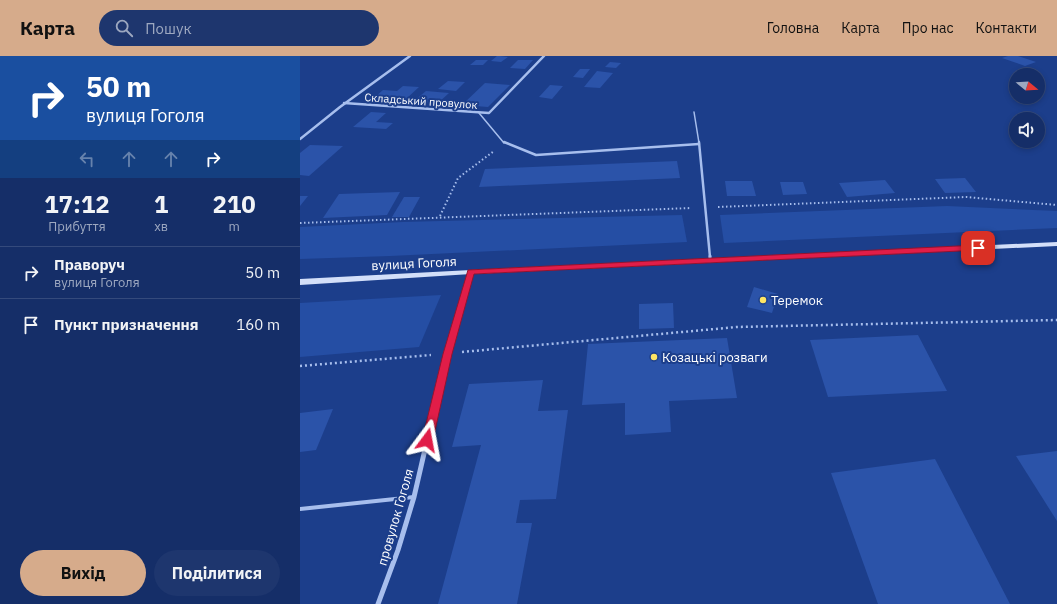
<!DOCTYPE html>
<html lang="uk">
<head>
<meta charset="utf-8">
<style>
  body { margin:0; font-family:"IBM Plex Sans",sans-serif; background:#1e366e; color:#f1f3f6; height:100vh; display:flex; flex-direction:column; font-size:15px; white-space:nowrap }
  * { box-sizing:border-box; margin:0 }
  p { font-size:13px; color:#9da8c0 }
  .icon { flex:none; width:22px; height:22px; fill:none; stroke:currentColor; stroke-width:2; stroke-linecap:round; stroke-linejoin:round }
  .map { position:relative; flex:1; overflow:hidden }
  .sheet { display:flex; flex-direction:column; background:#152e68; width:300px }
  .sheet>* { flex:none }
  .top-card { background:#1a4fa0; color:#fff; overflow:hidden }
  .needle { width:26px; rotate:108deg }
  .tools { position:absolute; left:709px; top:12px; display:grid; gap:8px }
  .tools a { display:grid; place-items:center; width:36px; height:36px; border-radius:50%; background:#152e68; box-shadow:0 2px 6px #0003,0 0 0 1px #344a7c; font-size:20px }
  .pin { position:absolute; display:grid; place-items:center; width:34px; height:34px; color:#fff; margin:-17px; border-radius:8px; box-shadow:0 2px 6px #0006 }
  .me { position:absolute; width:44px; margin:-22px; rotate:13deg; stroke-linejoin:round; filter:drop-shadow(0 0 3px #0008) }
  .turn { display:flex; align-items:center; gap:14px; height:84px; padding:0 20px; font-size:18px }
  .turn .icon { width:52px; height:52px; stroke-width:2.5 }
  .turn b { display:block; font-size:28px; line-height:34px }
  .lanes { display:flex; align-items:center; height:38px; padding:0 20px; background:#0003; justify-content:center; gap:20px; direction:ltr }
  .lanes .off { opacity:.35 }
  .eta { display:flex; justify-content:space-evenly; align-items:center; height:68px; text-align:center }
  .eta b { font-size:24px; font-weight:800; line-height:28px }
  .button { display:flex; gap:8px; margin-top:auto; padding:8px 20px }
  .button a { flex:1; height:46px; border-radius:24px; background:#d6ab8b; color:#111; font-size:16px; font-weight:800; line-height:46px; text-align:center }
  .button a+a { background:#1e366e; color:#f1f3f6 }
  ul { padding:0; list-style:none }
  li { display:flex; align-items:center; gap:12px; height:52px; padding:0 20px; border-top:1px solid #344a7c }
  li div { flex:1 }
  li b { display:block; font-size:15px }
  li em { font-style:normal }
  header { display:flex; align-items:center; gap:24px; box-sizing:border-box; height:56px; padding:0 20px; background:#d6ab8b; color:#111 }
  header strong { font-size:19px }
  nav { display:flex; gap:22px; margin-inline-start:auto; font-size:14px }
  .search { width:280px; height:36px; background:#1e366e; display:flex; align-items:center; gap:10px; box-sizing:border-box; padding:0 14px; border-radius:22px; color:#9da8c0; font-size:15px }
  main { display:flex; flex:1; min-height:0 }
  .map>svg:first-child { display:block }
  .green { fill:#254ea4 }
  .building { fill:#2b53a9 }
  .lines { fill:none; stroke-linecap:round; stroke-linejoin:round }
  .path-far1 { stroke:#a7beed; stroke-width:2; stroke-dasharray:1.5 2.5; stroke-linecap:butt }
  .path { stroke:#a7beed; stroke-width:2.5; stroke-dasharray:2 3; stroke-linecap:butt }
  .lane-far3 { stroke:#a7beed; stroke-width:1.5 }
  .lane-far2 { stroke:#a7beed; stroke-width:2.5 }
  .lane-far1 { stroke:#a7beed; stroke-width:3 }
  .lane { stroke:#a7beed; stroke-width:4 }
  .street-far2 { stroke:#a7beed; stroke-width:2.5 }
  .street-far1 { stroke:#a7beed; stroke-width:4 }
  .street { stroke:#a7beed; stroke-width:5 }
  .secondary { fill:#d3dff9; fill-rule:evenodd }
  .route { fill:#e11d48; stroke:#92132f }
  .poi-dot { fill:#fee564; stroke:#1c3e8b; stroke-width:1.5 }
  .labels { text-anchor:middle; stroke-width:4; stroke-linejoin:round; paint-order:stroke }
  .far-street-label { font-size:11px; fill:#fff; stroke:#1c3e8b }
  .street-label { font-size:13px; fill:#fff; stroke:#1c3e8b }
  .poi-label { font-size:13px; fill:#fff; stroke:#1c3e8b; text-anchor:start }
</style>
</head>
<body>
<header>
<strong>Карта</strong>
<div class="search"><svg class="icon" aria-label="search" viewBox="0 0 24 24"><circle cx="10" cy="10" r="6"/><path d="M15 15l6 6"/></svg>Пошук</div>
<nav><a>Головна</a><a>Карта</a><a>Про нас</a><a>Контакти</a></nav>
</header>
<main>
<section class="sheet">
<div class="top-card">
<div class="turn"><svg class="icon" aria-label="right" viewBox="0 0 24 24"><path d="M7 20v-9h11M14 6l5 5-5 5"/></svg><div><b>50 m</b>вулиця Гоголя</div></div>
<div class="lanes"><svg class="icon off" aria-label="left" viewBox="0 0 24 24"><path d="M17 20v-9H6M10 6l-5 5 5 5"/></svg><svg class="icon off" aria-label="ahead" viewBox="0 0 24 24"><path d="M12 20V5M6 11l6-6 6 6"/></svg><svg class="icon off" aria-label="ahead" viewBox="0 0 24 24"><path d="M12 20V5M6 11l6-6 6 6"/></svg><svg class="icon" aria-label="right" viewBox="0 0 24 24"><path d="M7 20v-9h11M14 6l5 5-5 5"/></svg></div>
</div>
<div class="eta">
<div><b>17:12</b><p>Прибуття</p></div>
<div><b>1</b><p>хв</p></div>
<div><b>210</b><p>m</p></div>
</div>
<ul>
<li><svg class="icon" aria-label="right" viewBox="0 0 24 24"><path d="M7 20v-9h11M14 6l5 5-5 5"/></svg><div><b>Праворуч</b><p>вулиця Гоголя</p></div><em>50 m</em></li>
<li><svg class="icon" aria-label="arrive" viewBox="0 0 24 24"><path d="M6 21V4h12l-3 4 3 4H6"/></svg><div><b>Пункт призначення</b></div><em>160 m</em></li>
</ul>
<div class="button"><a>Вихід</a><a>Поділитися</a></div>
</section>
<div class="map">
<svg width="757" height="548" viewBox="0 0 757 548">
  <rect width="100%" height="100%" fill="#1c3e8b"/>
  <g class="green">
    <polygon points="647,150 757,155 757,172 424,187 420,159"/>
    <polygon points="382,159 387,186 90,200 0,203 0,171 103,166"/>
    <polygon points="141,239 119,291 0,301 0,247"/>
  </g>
  <g class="building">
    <polygon points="197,0 200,0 208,1 201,6 191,5"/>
    <polygon points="708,0 718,0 736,6 725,10 702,2"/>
    <polygon points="176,4 188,4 183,9 170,9"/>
    <polygon points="218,4 233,4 225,13 210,12"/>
    <polygon points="310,6 321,7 316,12 305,11"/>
    <polygon points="280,13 290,13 283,22 273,21"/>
    <polygon points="297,15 313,17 300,32 284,31"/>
    <polygon points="148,25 165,26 156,35 138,33"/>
    <polygon points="185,27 210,29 188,51 162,49"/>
    <polygon points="250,29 263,30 252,43 239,41"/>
    <polygon points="103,30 119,31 106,43 75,41 83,34 97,35"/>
    <polygon points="126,35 149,37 138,47 113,46"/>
    <polygon points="71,56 86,57 76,66 93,67 86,73 53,71"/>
    <polygon points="10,89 43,90 9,120 0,119 0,97"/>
    <polygon points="377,105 380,122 179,131 185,113"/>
    <polygon points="665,122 676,136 645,137 635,123"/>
    <polygon points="585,124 595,137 547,141 539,127"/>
    <polygon points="425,125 452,125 456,140 427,140"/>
    <polygon points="480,126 503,126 507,138 483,139"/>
    <polygon points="100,136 87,159 23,162 39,138"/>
    <polygon points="0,140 8,140 0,150"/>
    <polygon points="104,141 120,141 109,161 92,161"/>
    <polygon points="454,231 478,238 472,257 447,251"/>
    <polygon points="373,247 374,272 339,273 339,248"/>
    <polygon points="618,279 647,335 528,341 510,284"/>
    <polygon points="427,282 437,342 369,345 371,376 325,379 325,347 282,349 288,288"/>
    <polygon points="243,324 238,355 268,354 256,443 220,444 216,467 232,467 217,548 138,548 181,389 152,391 169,328"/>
    <polygon points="33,353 16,394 0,396 0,357"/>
    <polygon points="757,395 757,465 716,400"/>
    <polygon points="635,403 710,548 578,548 531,417"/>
  </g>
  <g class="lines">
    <g class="path-far1">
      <polyline points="418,151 666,141 757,149"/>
      <polyline points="140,160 158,122 194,95"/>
      <polyline points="0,167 391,152"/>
    </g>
    <g class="path">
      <polyline points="162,296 437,271 757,264"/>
      <polyline points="0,310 131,299"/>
    </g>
    <g class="lane-far3">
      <polyline points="394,56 399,87"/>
      <polyline points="179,57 204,87"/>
    </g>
    <g class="lane-far2">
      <polyline points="204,86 236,99 399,88"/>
      <polyline points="399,86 410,201"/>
    </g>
    <polyline class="lane-far1" points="410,200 410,205"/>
    <polyline class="lane" points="0,453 114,441"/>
    <g class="street-far2">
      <polyline points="44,47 189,57 244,0"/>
      <polyline points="0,83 40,51 110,0"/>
    </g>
    <polyline class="street-far1" points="135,351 147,298 171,216"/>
    <polyline class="street" points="78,548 98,494 114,441 135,350"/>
    <polygon class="secondary" points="757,186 757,190 171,218 0,229 0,223 171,214"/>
  </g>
  <polygon class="route" points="678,189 682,192 681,194 174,218 152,298 133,384 131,387 127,389 123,387 122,384 143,298 168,214"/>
  <g class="poi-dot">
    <circle cx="463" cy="244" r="4"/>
    <circle cx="354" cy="301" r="4"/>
  </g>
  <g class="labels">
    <g class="far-street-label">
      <text transform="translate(121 45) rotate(4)" y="4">Складський провулок</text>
    </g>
    <g class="street-label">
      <text transform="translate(114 207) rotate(-3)" y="5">вулиця Гоголя</text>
      <text transform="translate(95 461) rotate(-74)" y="5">провулок Гоголя</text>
    </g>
    <g class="poi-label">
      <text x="471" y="249">Теремок</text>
      <text x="362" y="306">Козацькі розваги</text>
    </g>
  </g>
</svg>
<div class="tools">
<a><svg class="needle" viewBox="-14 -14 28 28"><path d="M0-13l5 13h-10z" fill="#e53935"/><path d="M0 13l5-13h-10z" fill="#9da8c0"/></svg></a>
<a><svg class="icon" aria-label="sound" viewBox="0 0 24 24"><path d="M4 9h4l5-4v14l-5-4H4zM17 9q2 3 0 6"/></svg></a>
</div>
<div class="pin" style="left:678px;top:192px;background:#d93025"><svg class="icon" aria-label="arrive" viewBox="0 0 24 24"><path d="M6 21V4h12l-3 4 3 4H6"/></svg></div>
<svg class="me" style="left:127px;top:384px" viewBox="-20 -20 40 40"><path d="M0-17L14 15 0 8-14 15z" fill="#e11d48" stroke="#fff" stroke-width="4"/></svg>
</div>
</main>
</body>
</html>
